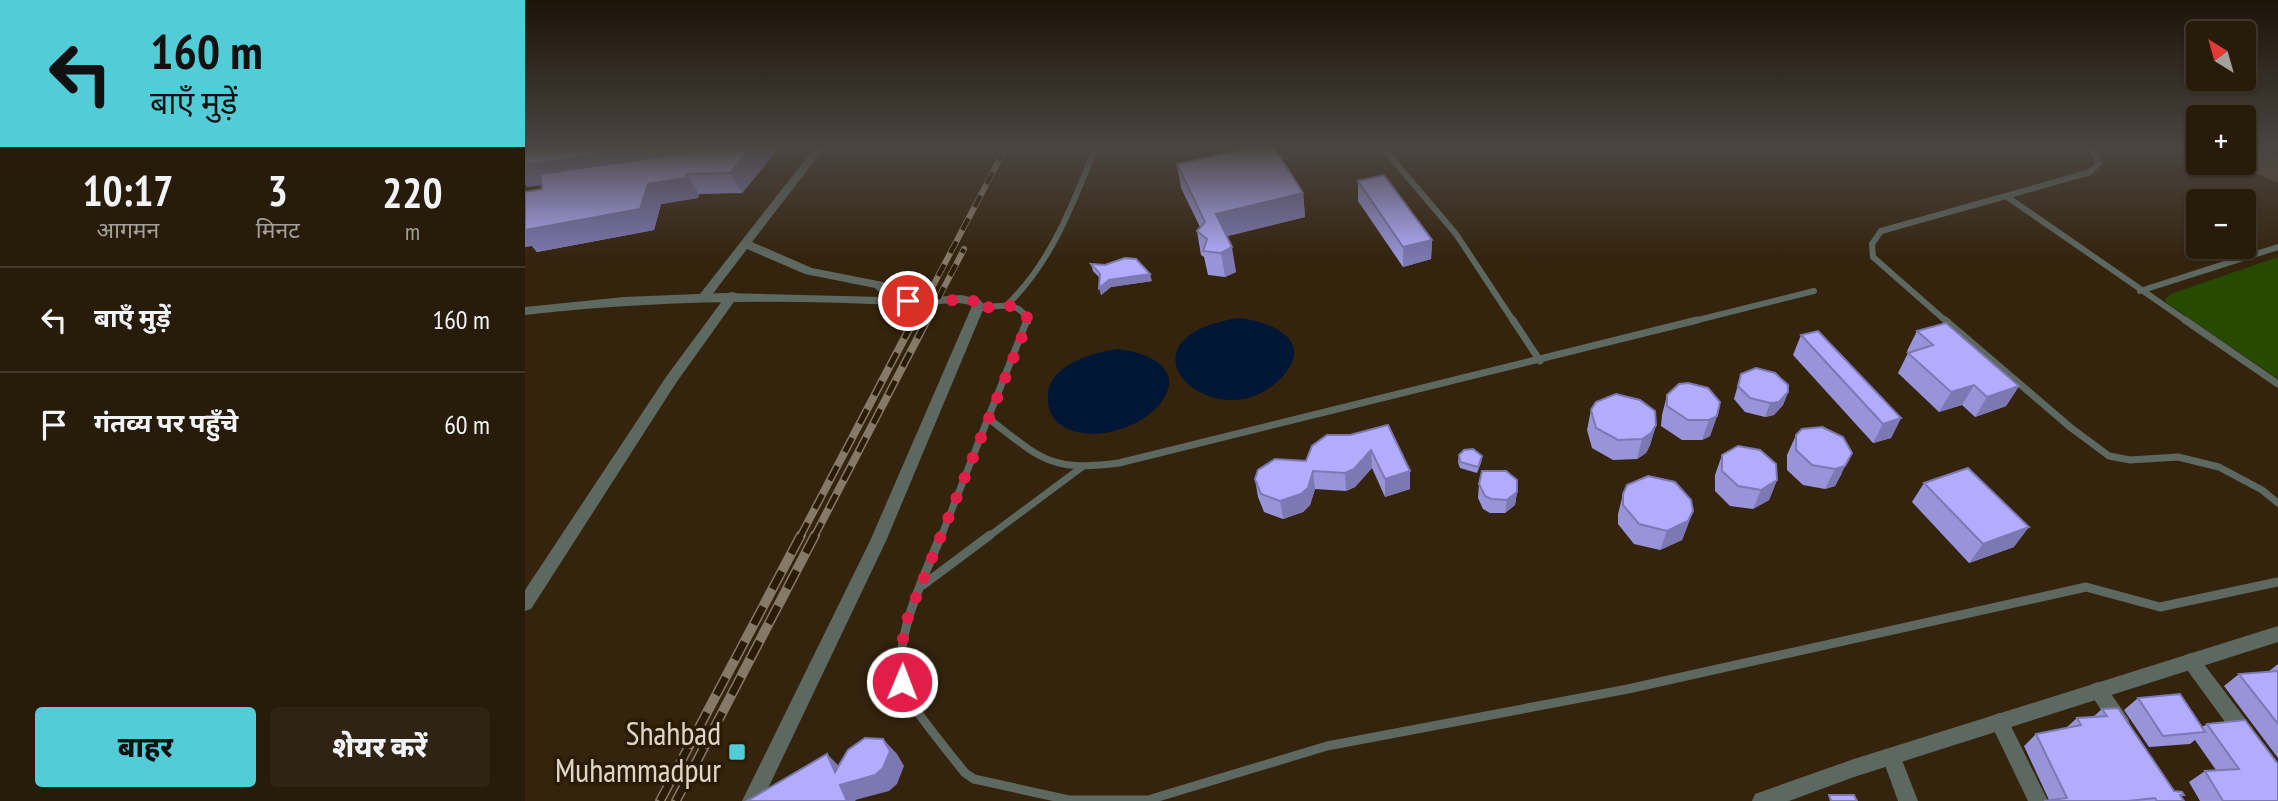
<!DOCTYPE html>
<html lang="hi">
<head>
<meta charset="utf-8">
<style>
  body { margin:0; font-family:"PT Sans Narrow","Noto Sans Devanagari",sans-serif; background:#2f2413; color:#f1f3f6; height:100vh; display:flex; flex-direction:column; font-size:26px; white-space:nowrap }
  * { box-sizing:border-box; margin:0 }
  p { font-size:23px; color:#a4a19c }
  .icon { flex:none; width:38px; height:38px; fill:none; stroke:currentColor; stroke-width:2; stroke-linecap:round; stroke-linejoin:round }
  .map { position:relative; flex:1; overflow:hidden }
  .side { display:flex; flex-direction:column; background:#271b0a; width:525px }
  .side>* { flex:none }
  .guide { background:#52ccd6; color:#111; overflow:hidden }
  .needle { width:46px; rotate:323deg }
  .buttons { position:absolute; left:1661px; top:21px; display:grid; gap:14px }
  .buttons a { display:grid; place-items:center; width:70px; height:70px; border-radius:7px; background:#271b0a; box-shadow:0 2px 5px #0004,0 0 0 2px #43392b; font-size:35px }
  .pin { position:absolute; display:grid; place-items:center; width:60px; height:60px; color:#fff; margin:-30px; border:4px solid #fff; border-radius:50%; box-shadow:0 2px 7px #0007 }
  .me { position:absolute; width:77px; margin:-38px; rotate:1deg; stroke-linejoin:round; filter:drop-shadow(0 0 5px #0008) }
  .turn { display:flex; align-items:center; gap:24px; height:147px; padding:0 35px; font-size:32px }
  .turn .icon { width:91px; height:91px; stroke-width:2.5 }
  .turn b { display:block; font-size:49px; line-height:60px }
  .eta { display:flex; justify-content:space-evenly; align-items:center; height:119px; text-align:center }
  .eta b { font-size:42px; font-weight:800; line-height:49px }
  .primary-button { display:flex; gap:14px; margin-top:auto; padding:14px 35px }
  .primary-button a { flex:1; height:80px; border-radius:7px; background:#52ccd6; color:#111; font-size:28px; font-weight:800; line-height:80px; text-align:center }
  .primary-button a+a { background:#2f2413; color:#f1f3f6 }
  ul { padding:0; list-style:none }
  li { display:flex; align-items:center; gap:21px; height:105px; padding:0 35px; border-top:2px solid #43392b }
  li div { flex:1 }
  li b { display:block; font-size:26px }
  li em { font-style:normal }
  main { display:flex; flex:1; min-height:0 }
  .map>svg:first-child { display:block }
  .green { fill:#264a00 }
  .water { fill:#001635 }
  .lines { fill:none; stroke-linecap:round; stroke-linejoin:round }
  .taxiway { fill:#5d4e3a; fill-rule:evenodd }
  .service-far2 { stroke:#5d6860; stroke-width:6 }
  .service-far1 { stroke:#5d6860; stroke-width:7 }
  .service { stroke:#5d6860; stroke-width:9 }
  .minor { fill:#5d6860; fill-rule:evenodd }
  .tertiary { fill:#5d6860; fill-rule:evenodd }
  .rail-far2-casing { stroke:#867967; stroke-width:6 }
  .rail-far1-casing { stroke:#867967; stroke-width:8 }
  .rail-casing { stroke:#867967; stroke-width:10 }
  .rail-far2 { stroke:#2a1b05; stroke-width:4.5; stroke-dasharray:13; stroke-linecap:butt }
  .rail-far1 { stroke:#2a1b05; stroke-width:5; stroke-dasharray:16; stroke-linecap:butt }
  .rail { stroke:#2a1b05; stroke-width:7; stroke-dasharray:20; stroke-linecap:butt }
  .wall { fill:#9894da }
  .shaded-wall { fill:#7c78b2 }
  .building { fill:#b1acfe; stroke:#7c78b2; stroke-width:2 }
  .route { stroke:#e11d48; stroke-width:12; stroke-dasharray:0 21.6 }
  .poi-dot { fill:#52ccd6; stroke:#2a1b05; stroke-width:2.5 }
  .labels { text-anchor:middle; stroke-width:7; stroke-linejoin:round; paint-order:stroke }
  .near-poi-label { font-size:32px; fill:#e0d5c8; stroke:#2a1b05; text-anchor:end }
</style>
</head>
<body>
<main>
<section class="side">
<div class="guide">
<div class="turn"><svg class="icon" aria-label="left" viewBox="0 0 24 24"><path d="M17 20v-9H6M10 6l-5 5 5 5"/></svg><div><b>160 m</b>बाएँ मुड़ें</div></div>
</div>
<div class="eta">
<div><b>10:17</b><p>आगमन</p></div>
<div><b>3</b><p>मिनट</p></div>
<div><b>220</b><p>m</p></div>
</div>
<ul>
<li><svg class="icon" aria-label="left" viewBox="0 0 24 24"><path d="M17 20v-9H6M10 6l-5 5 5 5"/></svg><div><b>बाएँ मुड़ें</b></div><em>160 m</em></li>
<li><svg class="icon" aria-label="arrive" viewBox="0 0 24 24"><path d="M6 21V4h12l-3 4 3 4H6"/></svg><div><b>गंतव्य पर पहुँचे</b></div><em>60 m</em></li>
</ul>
<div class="primary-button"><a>बाहर</a><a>शेयर करें</a></div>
</section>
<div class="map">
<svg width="1753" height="801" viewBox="0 0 1753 801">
  <rect width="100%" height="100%" fill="#34240e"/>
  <polygon class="green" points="1753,257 1753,379 1642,303 1640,299 1646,294"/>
  <g class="water">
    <path d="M713,318C746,321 792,341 756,378C692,445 579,340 713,318Z"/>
    <path d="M592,349C621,352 663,368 635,404C614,430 560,446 532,422C525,415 523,407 523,398C522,365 567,353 592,349Z"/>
  </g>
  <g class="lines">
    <polygon class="taxiway" points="1718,147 1731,147 1753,158 1753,183 1708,163 1718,163"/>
    <g class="service-far2">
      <polyline points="857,147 931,234 989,322"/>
      <polyline points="1481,196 1565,172 1574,163 1566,147"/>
      <polyline points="1615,291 1753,247"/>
      <path d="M481,306C527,262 547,205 571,147"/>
      <path d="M453,309C471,306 496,299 503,322"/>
      <polyline points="1165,322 1289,291"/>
      <polyline points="1422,322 1348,257 1347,244 1356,231 1481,196 1663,322"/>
    </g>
    <g class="service-far1">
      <polyline points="988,320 1015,361"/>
      <polyline points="1420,320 1545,427 1584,456 1605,460 1653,457 1694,467 1737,490 1753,503"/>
      <polyline points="1660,320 1753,384"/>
      <path d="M463,418C516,459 525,472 594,463L1172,320"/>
      <polyline points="416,537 502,320"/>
      <polyline points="463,537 557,467"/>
    </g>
    <g class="service">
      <path d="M416,535C398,581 366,639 379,690C382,702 429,759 440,773L449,779L544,800H623L802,746L1103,689L1561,587L1635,607L1753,582"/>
      <polyline points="398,585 465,535"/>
    </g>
    <g class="minor">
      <polygon points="290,147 300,147 227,242 287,268 358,282 373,299 371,302 363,302 350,288 280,274 222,249 183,300 175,300 173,297 175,294"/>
      <polygon points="207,292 211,293 213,296 211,299 151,383 6,609 0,611 0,590 141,377 203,293"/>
      <polygon points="1666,653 1672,655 1728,729 1730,735 1728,741 1721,744 1714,741 1660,667 1657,661 1660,655"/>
      <polygon points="1573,682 1579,684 1603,718 1605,724 1603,730 1596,733 1589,730 1567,696 1564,690 1567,684"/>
      <polygon points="1474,713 1481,716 1523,801 1503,801 1465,722 1467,716"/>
      <polygon points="1366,748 1373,750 1393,801 1373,801 1357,757 1359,750"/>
    </g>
    <g class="tertiary">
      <path d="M199,293L398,298L436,295L454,299L460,305L361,541L237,801H217L345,541L447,306C431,299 407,307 389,306C259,299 130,300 0,315V307L99,297Z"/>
      <polygon points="1753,626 1753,642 1329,777 1264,801 1227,801 1230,794 1329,759"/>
    </g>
    <defs>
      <g id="rail-far2">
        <polyline points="389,322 481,147"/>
        <polyline points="401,322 439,249"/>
      </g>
      <g id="rail-far1">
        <polyline points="275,537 389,320"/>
        <polyline points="289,537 402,320"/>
      </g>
      <g id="rail">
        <polyline points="135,801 276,535"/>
        <polyline points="151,801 290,535"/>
      </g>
    </defs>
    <use href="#rail-far2" class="rail-far2-casing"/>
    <use href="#rail-far1" class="rail-far1-casing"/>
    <use href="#rail" class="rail-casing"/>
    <use href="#rail-far2" class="rail-far2"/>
    <use href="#rail-far1" class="rail-far1"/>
    <use href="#rail" class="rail"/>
  </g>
  <g class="wall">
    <polygon points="0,147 255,147 217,193 174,194 173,198 136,204 129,230 12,252 7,246 17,189 17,185 2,187"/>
    <polygon points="652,164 778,193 780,217 702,236 711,272 700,277 683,275 679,257 676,255 672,231 675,227 656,188"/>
    <polygon points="833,181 907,240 906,259 878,267 833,201"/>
    <polygon points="566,264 627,281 586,287 576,295 575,278 568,271"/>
    <polygon points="1392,331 1494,386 1481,406 1450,417 1437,405 1414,412 1373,373 1383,353 1382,351"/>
    <polygon points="1276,335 1376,418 1366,438 1348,443 1268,355"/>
    <polygon points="1216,374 1263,392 1258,405 1249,415 1240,417 1220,412 1209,399"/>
    <polygon points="1142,395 1192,416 1185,436 1177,440 1157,440 1136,426 1137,415"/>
    <polygon points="1066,410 1131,425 1125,445 1121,453 1112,459 1088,460 1067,448 1062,430"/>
    <polygon points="825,435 885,471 885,489 860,497 847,468 830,487 821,491 790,489 785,505 778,512 758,519 739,512 733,497 730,479 781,461"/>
    <polygon points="1271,435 1317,473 1310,486 1300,489 1278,485 1262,470 1262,455"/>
    <polygon points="934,455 957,456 956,463 952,473 935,468 933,462"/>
    <polygon points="1197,455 1252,480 1244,500 1228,509 1205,506 1190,491 1190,475"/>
    <polygon points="1399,483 1489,547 1444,563 1387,502"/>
    <polygon points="954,484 992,492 990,505 980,513 965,513 958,509 953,498"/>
    <polygon points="1098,494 1168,511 1157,540 1135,550 1109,544 1093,524 1093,514"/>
    <polygon points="1753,664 1753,758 1699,686 1714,674 1743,672"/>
    <polygon points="1613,698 1677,727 1682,724 1753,801 1675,801 1664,782 1680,771 1691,770 1670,740 1665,744 1624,747 1599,710"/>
    <polygon points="1577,709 1649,791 1659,795 1656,797 1659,801 1519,801 1524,800 1499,746 1511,734 1541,728 1552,718 1568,717"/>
  </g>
  <g class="shaded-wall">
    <polygon points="124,147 177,147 184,159 2,187 0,184 0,165"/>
    <polygon points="228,147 255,147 217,193 205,173"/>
    <polygon points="162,174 174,194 173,198 136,204 129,230 12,252 7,246 0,247 0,226 123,184"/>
    <polygon points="778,193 780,217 695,238 691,214"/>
    <polygon points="907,240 906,259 878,267 878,247"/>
    <polygon points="707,247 711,272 700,277 696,253"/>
    <polygon points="625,274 627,281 586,287 576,295 574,288 584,280"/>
    <polygon points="1449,385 1437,405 1414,412 1426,392"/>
    <polygon points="1494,386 1481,406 1450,417 1462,397"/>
    <polygon points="1263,392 1258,405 1249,415 1240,417 1245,403"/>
    <polygon points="1192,416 1185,436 1177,440 1184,420"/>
    <polygon points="1376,418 1366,438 1348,443 1358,424"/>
    <polygon points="1131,425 1125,445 1121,453 1112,459 1117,439"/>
    <polygon points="846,450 847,468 830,487 821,491 820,473"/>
    <polygon points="1327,453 1310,486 1300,489 1310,469"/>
    <polygon points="788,471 790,489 785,505 778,512 758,519 755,501"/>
    <polygon points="885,471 885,489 860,497 860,479"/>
    <polygon points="1252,480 1244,500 1228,509 1236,490"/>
    <polygon points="992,492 990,505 980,513 982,500"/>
    <polygon points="1168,511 1157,540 1135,550 1142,531"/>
    <polygon points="1504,527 1489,547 1444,563 1458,544"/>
    <polygon points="358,739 372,754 379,766 372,784 364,791 330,800 331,801 322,801 302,754 317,769"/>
  </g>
  <g class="building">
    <polygon points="0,147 124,147 0,165"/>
    <polygon points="179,147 228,147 205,173 162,174 160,178 123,184 115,209 0,230 0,192 17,189 15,174 174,151"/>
    <polygon points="732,147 749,147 778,193 691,214 707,247 696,253 678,251 682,239 672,231 680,222 652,164"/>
    <polygon points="859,175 907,240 878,247 833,181"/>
    <polygon points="600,258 611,259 625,274 584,280 574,288 575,274 566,264 580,265"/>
    <polygon points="1421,323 1494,386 1462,397 1449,385 1426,392 1383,353 1408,345 1392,331"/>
    <polygon points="1293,331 1376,418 1358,424 1276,335"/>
    <polygon points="1231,368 1250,373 1263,385 1263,392 1254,402 1245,403 1225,398 1213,386 1216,374"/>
    <polygon points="1163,383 1183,388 1195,402 1192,416 1184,420 1163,420 1142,406 1142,395 1154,384"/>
    <polygon points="1091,394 1115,400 1130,411 1131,425 1126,433 1117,439 1093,440 1071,428 1066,410 1071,402"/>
    <polygon points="863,425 885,471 860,479 846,450 829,469 820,473 788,471 783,488 776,494 755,501 736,494 730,479 733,470 750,459 781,461 787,446 802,435 825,435"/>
    <polygon points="1297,427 1318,437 1327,453 1320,466 1310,469 1287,465 1271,450 1271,435 1277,429"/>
    <polygon points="1213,446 1235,450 1251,464 1252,480 1236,490 1213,486 1197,471 1197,455"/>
    <polygon points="948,449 957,456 953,467 935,462 934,455 939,450"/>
    <polygon points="1443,468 1504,527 1458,544 1399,483"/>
    <polygon points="957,471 981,471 992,480 992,492 982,500 966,499 960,496 954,484"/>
    <polygon points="1123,476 1150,482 1166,500 1168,511 1163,521 1142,531 1114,524 1098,505 1098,494 1102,485"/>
    <polygon points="1753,671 1753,724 1714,674"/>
    <polygon points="1655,694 1680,732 1638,736 1613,698"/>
    <polygon points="1593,708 1649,791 1657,792 1659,795 1655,795 1659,801 1632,801 1630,798 1603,801 1519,801 1542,798 1511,734 1556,725 1552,718 1582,716 1577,709"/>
    <polygon points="1720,720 1753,764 1753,801 1698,801 1680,771 1714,769 1682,724"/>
    <polygon points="340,738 358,739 365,751 358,768 350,775 315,785 322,801 222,801 302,754 310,772 323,750"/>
    <polygon points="1304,795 1329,795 1332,801 1306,801"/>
  </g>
  <linearGradient id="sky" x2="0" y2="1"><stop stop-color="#1d1408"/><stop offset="0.57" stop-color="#4a4541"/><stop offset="1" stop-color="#4a4541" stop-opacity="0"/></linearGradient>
  <rect width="1753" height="259" fill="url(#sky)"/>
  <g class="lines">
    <path class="route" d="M377,682L378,638L383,617L503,322C500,298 469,307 453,309L454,305L447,300L383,301"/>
  </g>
  <rect class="poi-dot" x="203" y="743" width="18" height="18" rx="3.5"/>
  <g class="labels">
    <g class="near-poi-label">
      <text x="196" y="745">Shahbad<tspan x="196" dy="37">Muhammadpur</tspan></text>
    </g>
  </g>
</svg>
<div class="buttons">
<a><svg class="needle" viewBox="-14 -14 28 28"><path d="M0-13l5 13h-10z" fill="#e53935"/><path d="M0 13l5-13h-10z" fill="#a4a19c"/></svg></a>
<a>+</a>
<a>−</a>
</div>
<div class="pin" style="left:383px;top:301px;background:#d93025"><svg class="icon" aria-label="arrive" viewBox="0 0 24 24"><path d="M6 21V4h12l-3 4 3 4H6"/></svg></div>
<svg class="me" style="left:377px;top:682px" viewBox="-20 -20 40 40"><circle r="17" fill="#e11d48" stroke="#fff" stroke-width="3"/><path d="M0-11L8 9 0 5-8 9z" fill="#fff"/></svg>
</div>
</main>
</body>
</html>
